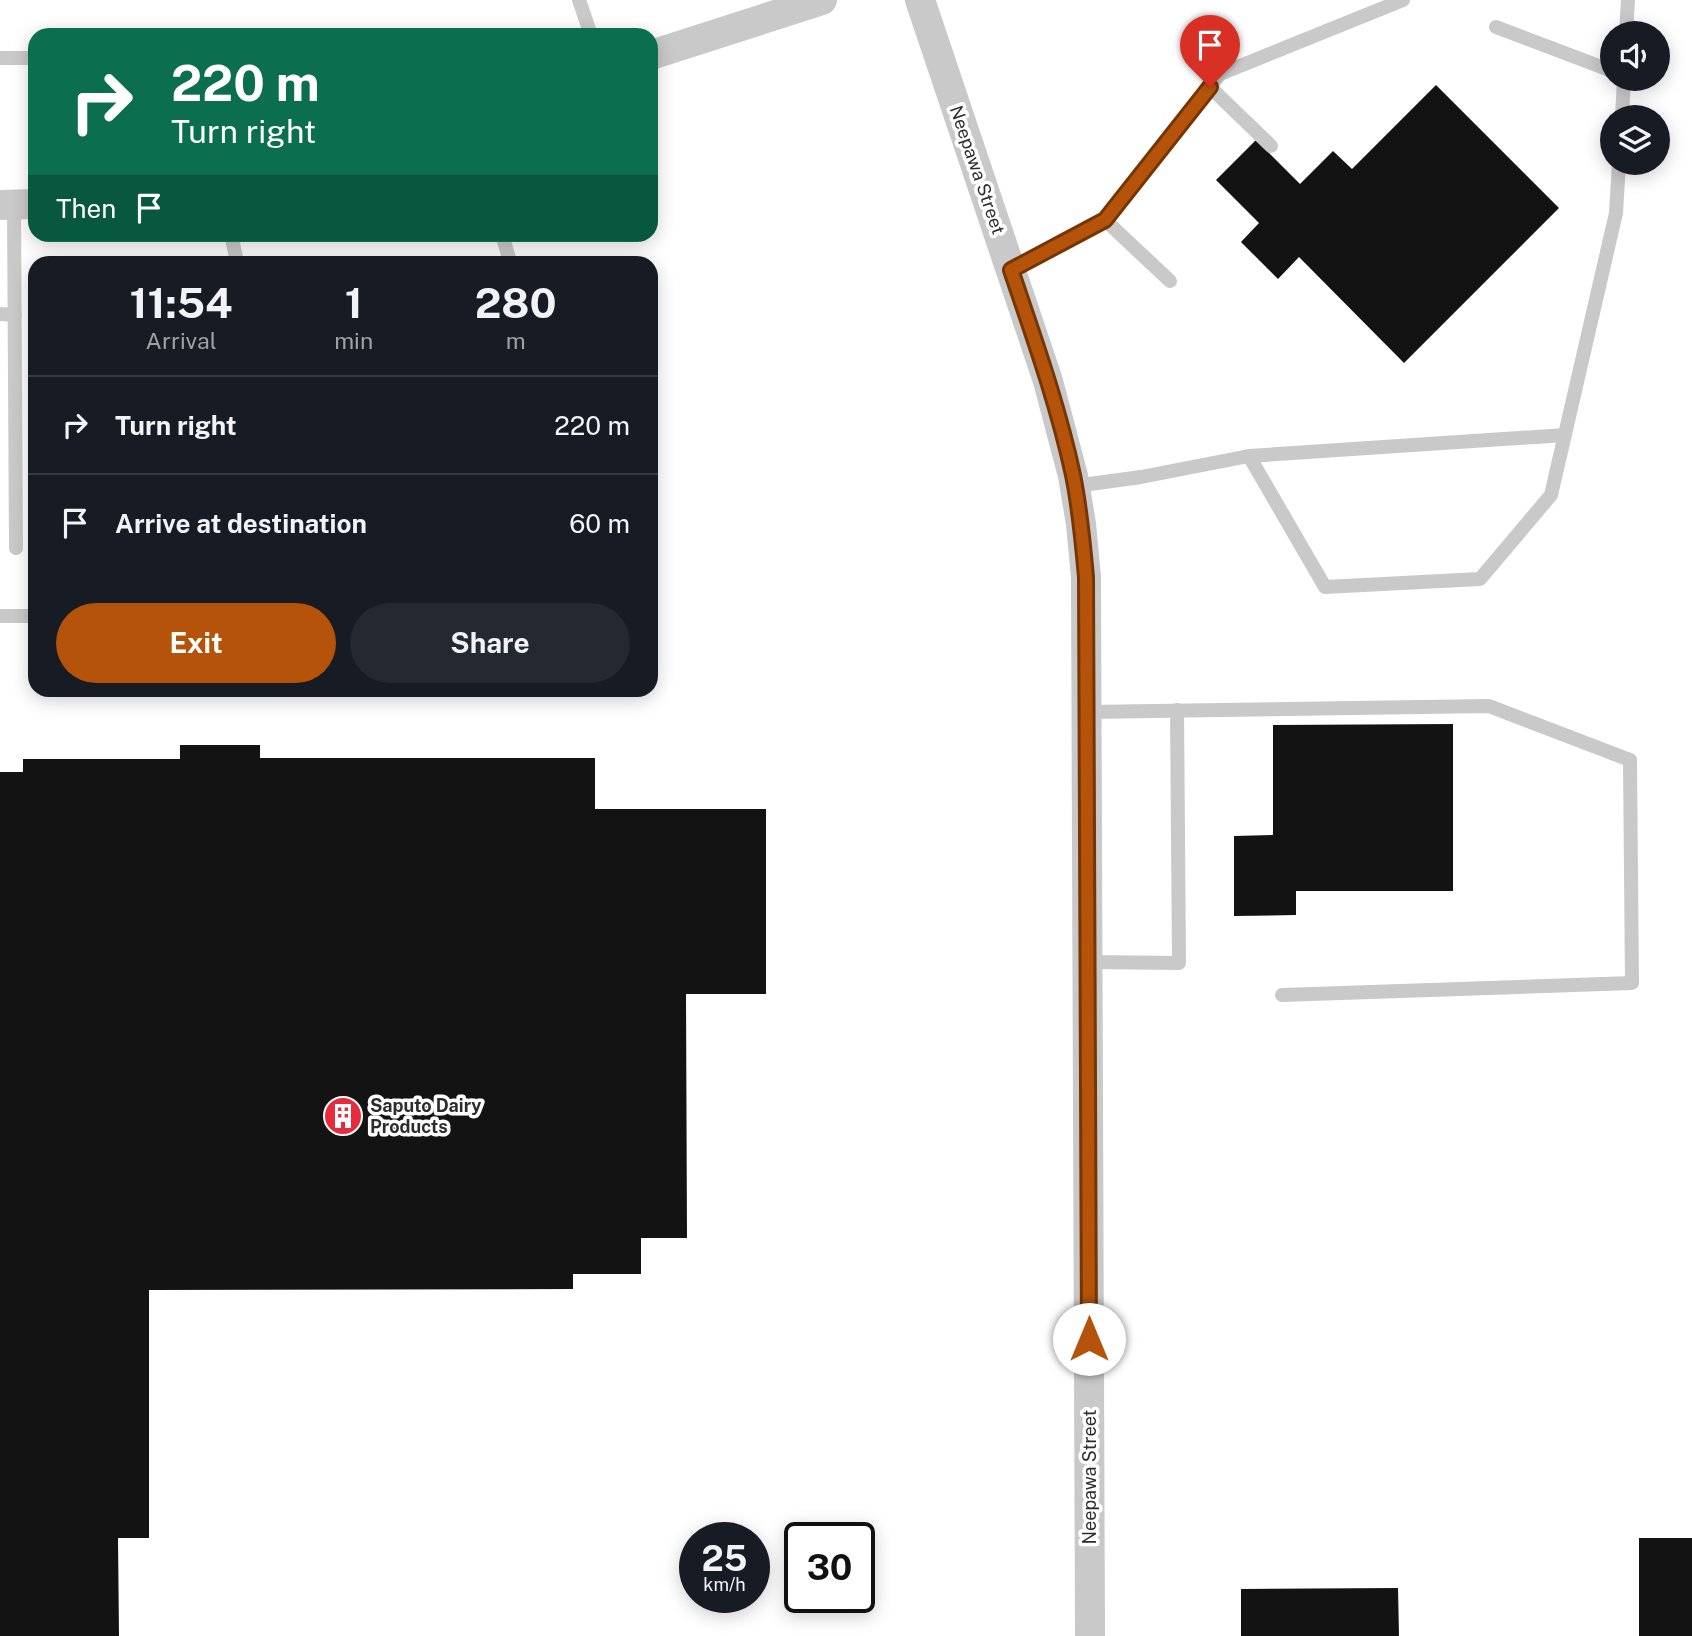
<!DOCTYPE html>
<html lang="en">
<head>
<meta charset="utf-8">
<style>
  body { margin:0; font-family:"Public Sans",sans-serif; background:#242831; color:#f1f3f6; height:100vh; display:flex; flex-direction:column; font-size:26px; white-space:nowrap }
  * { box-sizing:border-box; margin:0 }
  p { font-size:23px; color:#9ea1a6 }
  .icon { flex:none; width:38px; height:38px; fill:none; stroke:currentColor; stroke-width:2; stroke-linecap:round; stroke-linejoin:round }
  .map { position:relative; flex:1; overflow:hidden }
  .side { position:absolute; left:28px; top:256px; width:630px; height:441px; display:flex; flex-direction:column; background:#171b24; border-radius:21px; box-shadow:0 4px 18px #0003 }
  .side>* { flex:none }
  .top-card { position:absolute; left:28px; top:28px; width:630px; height:214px; border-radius:21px; box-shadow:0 4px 18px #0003; background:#0b6e4f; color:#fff; overflow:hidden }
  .fabs { position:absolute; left:1600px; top:21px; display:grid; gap:14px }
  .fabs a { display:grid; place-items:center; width:70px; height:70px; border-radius:50%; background:#171b24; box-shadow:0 4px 18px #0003; font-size:35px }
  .speed { position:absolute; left:679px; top:1522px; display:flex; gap:14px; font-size:35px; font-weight:700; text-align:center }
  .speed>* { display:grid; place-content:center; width:91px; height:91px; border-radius:50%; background:#171b24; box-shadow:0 4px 18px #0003; line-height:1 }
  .speed small { font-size:18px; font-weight:400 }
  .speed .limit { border:4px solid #111; border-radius:10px; background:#fff; color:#111 }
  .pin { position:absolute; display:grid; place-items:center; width:60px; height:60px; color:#fff; margin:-72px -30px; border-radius:50% 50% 50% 0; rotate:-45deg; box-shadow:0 0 7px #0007 }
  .pin .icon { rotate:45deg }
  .me { position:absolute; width:77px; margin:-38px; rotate:0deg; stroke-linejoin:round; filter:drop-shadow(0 0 5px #0008) }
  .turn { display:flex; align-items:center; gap:24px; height:147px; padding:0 28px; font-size:32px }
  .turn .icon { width:91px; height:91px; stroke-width:2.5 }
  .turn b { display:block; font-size:49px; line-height:60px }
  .then { display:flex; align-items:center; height:66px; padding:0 28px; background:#0003; gap:14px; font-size:26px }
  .eta { display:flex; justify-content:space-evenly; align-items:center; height:119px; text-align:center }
  .eta b { font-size:42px; font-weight:700; line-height:49px }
  .cta { display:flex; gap:14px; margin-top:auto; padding:14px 28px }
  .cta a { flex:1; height:80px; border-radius:42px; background:#b45309; color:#fff; font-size:28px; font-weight:700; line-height:80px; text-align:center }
  .cta a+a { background:#242831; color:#f1f3f6 }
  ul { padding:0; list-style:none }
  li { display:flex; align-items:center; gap:21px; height:98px; padding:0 28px; border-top:2px solid #363941 }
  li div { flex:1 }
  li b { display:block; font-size:26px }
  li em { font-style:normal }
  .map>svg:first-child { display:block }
  .building { fill:#131313 }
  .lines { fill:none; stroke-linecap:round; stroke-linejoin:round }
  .lane { stroke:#c9c9c9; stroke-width:14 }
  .street { stroke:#c9c9c9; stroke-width:30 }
  .route-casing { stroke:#753606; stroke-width:18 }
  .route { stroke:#b45309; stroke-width:12 }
  .labels { text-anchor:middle; stroke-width:7; stroke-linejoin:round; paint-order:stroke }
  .street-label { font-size:18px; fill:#2c2c2c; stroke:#fff }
  .poi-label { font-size:18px; font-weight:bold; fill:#2c2c2c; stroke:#fff; text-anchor:start }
</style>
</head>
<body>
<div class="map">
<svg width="1692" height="1636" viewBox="0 0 1692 1636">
  <rect width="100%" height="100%" fill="#fff"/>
  <g class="building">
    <polygon points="1436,85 1559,208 1404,363 1299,257 1278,279 1241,242 1259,223 1216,180 1256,140 1300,184 1333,151 1352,169"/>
    <polygon points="651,461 656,461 655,528 651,528"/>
    <polygon points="1453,724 1453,891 1296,891 1296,915 1234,916 1234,836 1273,835 1273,725"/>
    <polygon points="180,745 260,745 260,758 595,758 595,809 766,809 766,994 686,994 687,1238 641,1238 641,1274 573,1274 573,1289 149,1290 149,1538 118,1538 119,1636 0,1636 0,772 23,772 23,759 180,759"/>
    <rect x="1639" y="1538" width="53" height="98"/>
    <polygon points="1398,1588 1399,1636 1241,1636 1241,1589"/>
  </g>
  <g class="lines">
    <g class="lane">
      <polyline points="579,0 591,35"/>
      <polyline points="1496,27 1612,71"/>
      <polyline points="1626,33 1628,0"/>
      <polyline points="0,58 35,58"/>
      <polyline points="1210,87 1271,146"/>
      <polyline points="1622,117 1624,79"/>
      <polyline points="14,205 16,548"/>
      <polyline points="1105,220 1170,281"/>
      <polyline points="231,234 237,262"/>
      <polyline points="502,234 510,262"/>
      <polyline points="1011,270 1105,220 1220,74 1403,0"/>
      <polyline points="0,314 15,315"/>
      <polyline points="1249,456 1565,435"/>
      <polyline points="1075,486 1141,477 1249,456 1325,587 1480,579 1551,495 1616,213 1619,163"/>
      <polyline points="0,616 35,616"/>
      <polyline points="1087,712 1489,706 1630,760 1632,983 1282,995"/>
      <polyline points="1088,962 1179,963 1177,710"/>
    </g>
    <g class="street">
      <polyline points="920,0 1048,381 1073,476 1081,524 1086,577 1090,1636"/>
      <polyline points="651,55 822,0"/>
      <polyline points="0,205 35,204"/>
    </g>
  </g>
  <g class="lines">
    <defs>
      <path id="route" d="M1089,1339L1086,577C1083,543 1080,509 1073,475C1058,405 1034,338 1011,270L1105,220L1210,87"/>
    </defs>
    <use href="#route" class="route-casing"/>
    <use href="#route" class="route"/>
  </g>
  <defs>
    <symbol id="building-disc" viewBox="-11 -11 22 22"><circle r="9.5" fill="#e42c3c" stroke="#fff"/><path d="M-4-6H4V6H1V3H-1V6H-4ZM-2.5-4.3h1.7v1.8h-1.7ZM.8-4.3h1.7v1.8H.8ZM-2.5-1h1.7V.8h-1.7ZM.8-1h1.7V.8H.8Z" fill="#fff"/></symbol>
  </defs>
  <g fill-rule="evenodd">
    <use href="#building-disc" x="321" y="1094" width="44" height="44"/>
  </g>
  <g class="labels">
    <g class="street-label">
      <text transform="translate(977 170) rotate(71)" y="6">Neepawa Street</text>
      <text transform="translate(1090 1477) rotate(-90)" y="6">Neepawa Street</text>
    </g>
    <g class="poi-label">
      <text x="370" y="1112">Saputo Dairy<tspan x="370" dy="21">Products</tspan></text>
    </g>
  </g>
</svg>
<div class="fabs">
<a><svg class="icon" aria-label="sound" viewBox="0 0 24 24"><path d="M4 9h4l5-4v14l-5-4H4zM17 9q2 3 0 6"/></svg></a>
<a><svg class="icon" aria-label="layers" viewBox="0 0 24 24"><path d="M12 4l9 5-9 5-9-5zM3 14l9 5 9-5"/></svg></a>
</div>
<div class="speed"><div>25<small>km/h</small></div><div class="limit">30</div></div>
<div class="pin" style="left:1210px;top:87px;background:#d93025"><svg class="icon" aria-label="arrive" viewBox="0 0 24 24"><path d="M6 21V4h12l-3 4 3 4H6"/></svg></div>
<svg class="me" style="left:1089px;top:1339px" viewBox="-20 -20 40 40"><circle r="19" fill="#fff"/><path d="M0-13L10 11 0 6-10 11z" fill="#b45309"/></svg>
<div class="top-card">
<div class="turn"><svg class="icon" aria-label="right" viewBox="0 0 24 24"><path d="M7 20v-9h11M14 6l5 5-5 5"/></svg><div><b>220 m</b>Turn right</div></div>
<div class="then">Then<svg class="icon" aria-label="arrive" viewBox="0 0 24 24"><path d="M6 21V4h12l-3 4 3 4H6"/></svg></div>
</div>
<section class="side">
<div class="eta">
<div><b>11:54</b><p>Arrival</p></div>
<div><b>1</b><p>min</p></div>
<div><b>280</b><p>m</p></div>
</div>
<ul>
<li><svg class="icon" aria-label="right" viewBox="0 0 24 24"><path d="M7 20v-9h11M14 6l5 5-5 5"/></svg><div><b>Turn right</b></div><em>220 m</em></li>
<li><svg class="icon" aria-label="arrive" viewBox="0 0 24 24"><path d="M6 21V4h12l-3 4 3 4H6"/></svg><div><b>Arrive at destination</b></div><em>60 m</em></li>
</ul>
<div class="cta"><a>Exit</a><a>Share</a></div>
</section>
</div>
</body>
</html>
